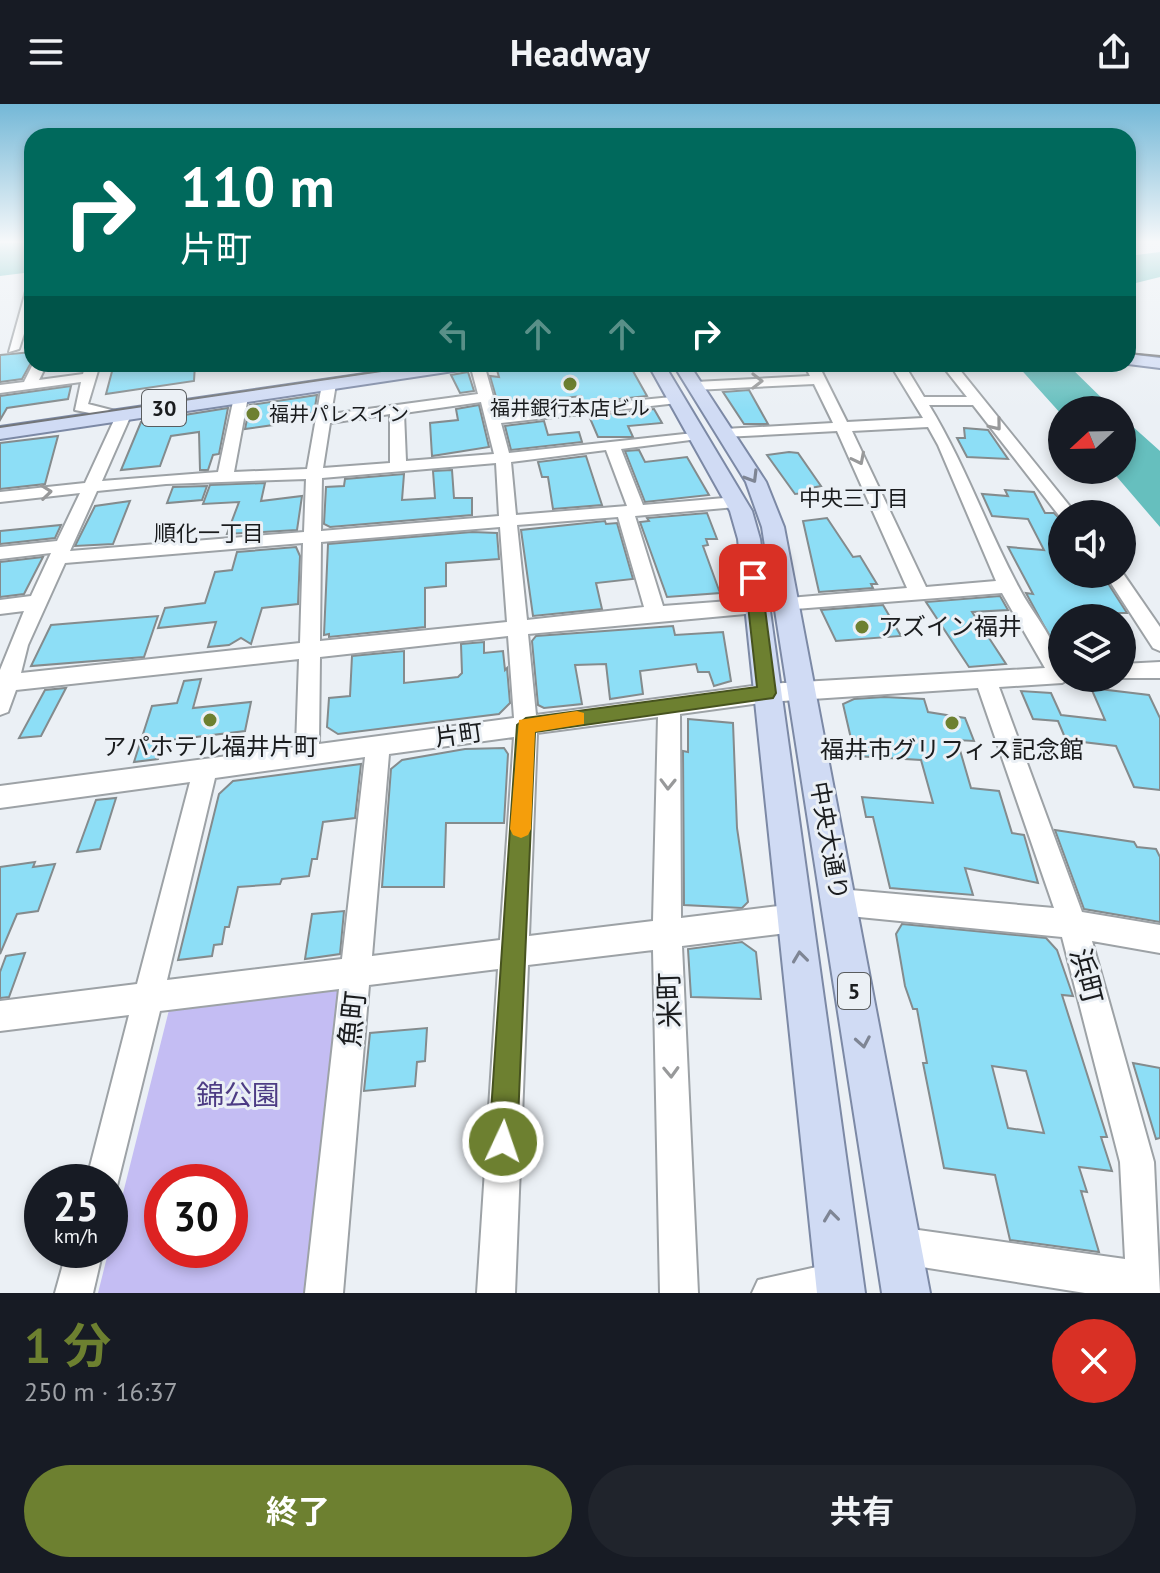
<!DOCTYPE html>
<html lang="ja">
<head>
<meta charset="utf-8">
<style>
  body { margin:0; font-family:"PT Sans","Noto Sans JP",sans-serif; background:#20242c; color:#f1f3f6; height:100vh; display:flex; flex-direction:column; font-size:30px; white-space:nowrap }
  * { box-sizing:border-box; margin:0 }
  p { font-size:26px; color:#9ea1a6 }
  .icon { flex:none; width:44px; height:44px; fill:none; stroke:currentColor; stroke-width:2; stroke-linecap:round; stroke-linejoin:round }
  .map { position:relative; height:1189px; overflow:hidden }
  .sheet { display:flex; flex-direction:column; background:#171b24; flex:1 }
  .sheet>* { flex:none }
  .banner { position:absolute; left:24px; top:24px; width:1112px; height:244px; border-radius:24px; box-shadow:0 4px 12px #0003; background:#00695c; color:#fff; overflow:hidden }
  .needle { width:52px; rotate:248deg }
  .fabs { position:absolute; left:1048px; top:292px; display:grid; gap:16px }
  .fabs a { display:grid; place-items:center; width:88px; height:88px; border-radius:50%; background:#171b24; box-shadow:0 4px 12px #0003; font-size:40px }
  .speed { position:absolute; left:24px; top:1060px; display:flex; gap:16px; font-size:40px; font-weight:700; text-align:center }
  .speed>* { display:grid; place-content:center; width:104px; height:104px; border-radius:50%; background:#171b24; box-shadow:0 4px 12px #0003; line-height:1 }
  .speed small { font-size:20px; font-weight:400 }
  .speed .limit { border:12px solid #d22; background:#fff; color:#111 }
  .pin { position:absolute; display:grid; place-items:center; width:68px; height:68px; color:#fff; margin:-34px; border-radius:16px; box-shadow:0 4px 12px #0006 }
  .me { position:absolute; width:88px; margin:-44px; rotate:3deg; stroke-linejoin:round; filter:drop-shadow(0 0 6px #0008) }
  .turn { display:flex; align-items:center; gap:28px; height:168px; padding:0 24px; font-size:36px }
  .turn .icon { width:104px; height:104px; stroke-width:2.5 }
  .turn b { display:block; font-size:56px; line-height:68px }
  .lanes { display:flex; align-items:center; height:76px; padding:0 24px; background:#0003; justify-content:center; gap:40px; direction:ltr }
  .lanes .off { opacity:.35 }
  .round { display:grid; place-items:center; flex:none; width:84px; height:84px; border-radius:42px; background:#20242c }
  .head { display:flex; align-items:center; justify-content:space-between; height:136px; padding:0 24px }
  h1 { font-size:48px; font-weight:700; line-height:60px; color:#6d8030 }
  .primary-button { display:flex; gap:16px; margin-top:auto; padding:16px 24px }
  .primary-button a { flex:1; height:92px; border-radius:48px; background:#6d8030; color:#fff; font-size:32px; font-weight:700; line-height:92px; text-align:center }
  .primary-button a+a { background:#20242c; color:#f1f3f6 }
  header { display:flex; justify-content:space-between; align-items:center; height:104px; padding:0 24px; background:#171b24; font-size:36px; font-weight:700 }
  .map>svg:first-child { display:block }
  .green { fill:#c4bdf3; fill-rule:evenodd }
  .water { fill:#66bfbe }
  .building { fill:#8ddef6; stroke:#848b8d; stroke-width:2; fill-rule:evenodd }
  .lines { fill:none; stroke-linecap:round; stroke-linejoin:round }
  .minor-casing { stroke:#9da2a6; stroke-width:4 }
  .major-casing { stroke:#7c89a5; stroke-width:4 }
  .minor { fill:#fff; fill-rule:evenodd }
  .major { fill:#d0dbf4; fill-rule:evenodd }
  .tram { stroke:#727578; stroke-width:2 }
  .oneway { stroke:#98999a }
  .oneway2 { stroke:#7e8594 }
  .route { fill:#6d8030; stroke:#47531f; stroke-width:2 }
  .slow { fill:#f59e0b }
  .poi-dot { fill:#6d8030; stroke:#ebf0f5; stroke-width:3 }
  .labels { text-anchor:middle; stroke-width:6; stroke-linejoin:round; paint-order:stroke }
  .far-poi-label { font-size:20px; fill:#1a1c1e; stroke:#ebf0f5 }
  .shield { fill:#ebf0f5; stroke:#595c5e; stroke-width:2 }
  .shield-label { font-size:22px; font-weight:bold; fill:#1a1c1e }
  .far-neighbourhood-label { font-size:22px; fill:#1a1c1e; stroke:#ebf0f5 }
  .poi-label { font-size:24px; fill:#1a1c1e; stroke:#ebf0f5 }
  .street-label { font-size:24px; fill:#1a1c1e; stroke:#ebf0f5 }
  .near-street-label { font-size:28px; fill:#1a1c1e; stroke:#ebf0f5 }
  .near-park-label { font-size:28px; fill:#4d3c84; stroke:#ebf0f5 }
</style>
</head>
<body>
<header><svg class="icon" aria-label="menu" viewBox="0 0 24 24"><path d="M4 6h16M4 12h16M4 18h16"/></svg>Headway<svg class="icon" aria-label="share" viewBox="0 0 24 24"><path d="M12 15V3M7 8l5-5 5 5M5 13v7h14v-7"/></svg></header>
<div class="map">
<svg width="1160" height="1189" viewBox="0 0 1160 1189">
  <rect width="100%" height="100%" fill="#ebf0f5"/>
  <path class="green" d="M338,882L306,1189H98L170,902ZM162,1078H230V1146H162Z"/>
  <g class="water">
    <polygon points="0,139 32,139 32,168 0,172"/>
    <polygon points="1160,148 1160,173 1128,181 1128,152"/>
    <polygon points="1016,260 1067,260 1114,306 1062,306 1062,311"/>
    <polygon points="1122,313 1160,347 1160,423 1111,366 1122,366"/>
  </g>
  <g class="building">
    <polygon points="32,248 32,257 22,275 0,278 0,251"/>
    <polygon points="114,260 195,260 194,277 106,290"/>
    <polygon points="537,260 629,260 647,292 583,299 581,292 537,297 539,303 500,307 490,272 499,273 497,266"/>
    <polygon points="468,268 474,287 460,289 451,271"/>
    <polygon points="71,282 68,295 7,304 0,316 0,292"/>
    <polygon points="749,286 768,320 744,320 723,288"/>
    <polygon points="317,291 314,309 275,314 273,321 245,325 250,301"/>
    <polygon points="479,301 489,343 432,352 430,319 458,316 456,305"/>
    <polygon points="228,304 219,350 213,351 208,366 200,366 199,328 171,332 160,362 121,366 141,318"/>
    <polygon points="654,305 662,319 628,322 633,333 598,333 589,312"/>
    <polygon points="544,317 548,331 579,328 582,338 511,346 505,322"/>
    <polygon points="964,324 988,326 1008,355 967,353 957,334 965,334"/>
    <polygon points="58,332 45,380 0,385 0,339"/>
    <polygon points="639,346 645,358 687,353 709,391 645,398 625,347"/>
    <polygon points="789,348 798,349 821,382 811,384 814,388 795,390 767,351"/>
    <polygon points="586,352 602,401 553,405 548,373 542,373 538,358"/>
    <polygon points="452,366 454,394 472,394 472,411 330,423 324,420 326,383 344,382 345,375 404,370 402,396 435,394 433,367"/>
    <polygon points="265,379 261,397 302,392 297,426 227,430 239,398 203,400 210,381"/>
    <polygon points="207,382 202,396 167,399 173,383"/>
    <polygon points="1005,386 1034,388 1045,409 1054,409 1062,417 1062,470 1102,470 1127,509 1118,509 1121,514 1062,514 1062,555 1026,489 1033,490 1008,443 1044,446 1028,415 992,412 982,390 1008,392"/>
    <polygon points="130,397 113,440 75,442 95,402"/>
    <polygon points="707,409 717,435 706,435 708,441 703,442 720,489 667,493 640,418 649,417 647,414"/>
    <polygon points="827,414 853,453 860,452 877,480 871,480 873,484 819,488 803,417"/>
    <polygon points="605,417 606,420 617,419 633,475 596,479 602,505 533,512 521,426"/>
    <polygon points="61,421 55,434 0,440 0,427"/>
    <polygon points="472,428 497,429 499,455 446,459 446,482 425,484 425,523 329,533 329,530 324,531 328,440"/>
    <polygon points="296,443 300,452 298,500 262,504 251,540 241,534 229,541 208,543 216,518 158,524 165,504 205,499 215,468 232,466 237,448"/>
    <polygon points="43,453 24,490 0,493 0,458"/>
    <polygon points="1000,492 1008,506 972,508 1006,560 969,563 926,498"/>
    <polygon points="883,501 901,532 836,537 821,506"/>
    <polygon points="158,512 144,553 31,562 51,521"/>
    <polygon points="673,522 675,531 723,528 731,577 714,582 709,568 698,568 696,560 640,567 643,590 610,595 606,560 575,561 582,600 544,604 538,601 532,537 536,532"/>
    <polygon points="484,538 484,549 503,547 505,566 507,564 510,599 499,610 338,630 327,623 329,594 350,592 352,552 404,547 404,579 458,573 462,569 461,540"/>
    <polygon points="201,575 193,604 251,598 245,627 163,637 158,655 134,658 152,602 177,599 184,577"/>
    <polygon points="66,584 41,632 19,634 45,586"/>
    <polygon points="1091,584 1149,591 1160,614 1160,686 1134,683 1116,642 1066,636 1058,617 1033,615 1021,587 1051,589 1061,611 1105,616"/>
    <polygon points="884,593 924,595 928,608 965,614 974,637 957,636 971,684 999,687 1012,729 1024,731 1038,779 965,764 973,791 890,784 873,713 866,713 862,693 933,699 921,656 855,652 843,600 854,595"/>
    <polygon points="688,615 733,619 737,724 748,798 742,804 684,801 683,647 688,648"/>
    <polygon points="504,644 508,650 504,719 446,719 444,783 382,783 391,665 402,656 465,645"/>
    <polygon points="361,660 355,714 323,718 317,755 312,755 309,772 282,775 280,780 238,783 229,823 225,823 222,840 214,841 212,852 178,856 219,690 233,677"/>
    <polygon points="116,694 100,745 77,748 96,696"/>
    <polygon points="1055,726 1134,738 1137,743 1156,745 1160,753 1160,818 1084,805"/>
    <polygon points="35,758 33,763 55,760 38,807 17,810 0,850 0,763"/>
    <polygon points="344,807 340,850 305,855 312,810"/>
    <path d="M902,820L1046,834L1057,846L1073,892L1062,891L1107,1033H1101L1112,1067L1079,1063L1087,1088L1081,1087L1099,1148L1010,1136L995,1071L944,1064L923,959H927L917,905H913L905,882L896,830ZM992,962L1026,967L1044,1029L1008,1024Z"/>
    <polygon points="742,838 756,848 761,895 691,893 688,845"/>
    <polygon points="25,849 9,893 0,894 0,868 6,852"/>
    <polygon points="427,924 425,957 417,958 415,982 364,987 370,929"/>
    <polygon points="1133,959 1160,964 1160,1034 1156,1035"/>
  </g>
  <g class="lines">
    <defs>
      <g id="minor">
        <polygon points="32,184 32,205 19,245 9,248 26,187"/>
        <path d="M33,260H47L39,276L83,270L86,260H100L88,300L131,311L102,377L218,368L234,293L241,289L248,293L234,368L307,365L322,280L329,276L336,280L331,310L478,290L470,260H484L498,310L682,292L684,295L677,299L501,319L509,349L703,328V334L698,335L621,345L643,401L736,393L744,398L736,403L635,412L663,502L756,495L766,502L756,509L528,530L536,611L767,580L1045,564L1002,489L782,506L779,501L789,494L907,484L837,327L724,333L717,329L724,325L833,319L814,280L695,286L688,282L695,278L810,272L804,260H818L847,318L923,314L890,260H904L924,293H967L941,260H955L1076,410H1062L1061,414L973,301H929C964,358 986,422 1018,482C1033,512 1062,540 1062,574H1071L1062,579L999,583L1082,808L1160,821V849L1092,837L1154,1058L1160,1189H1085L897,1159L884,1154L879,1141L884,1128L897,1123L1125,1155L1120,1058L1062,833L839,811L829,808L825,798L829,788L839,785L1054,804L978,584L767,598L680,610L681,814L795,800L805,804L809,814L805,824L795,828L682,842L698,1189H660L653,846L528,861L515,1189H477L498,865L369,881L343,1189H305L339,885L160,907L115,1090L110,1093V1078H86L129,911L0,927V897L137,880L190,678L0,704V682L296,643L299,555L16,586L8,608L0,611V566L24,507L0,510V496L31,492L51,449L0,455V443L57,437L80,389L0,398V388L85,379L115,314L75,306L81,278L0,289V281L24,278ZM481,298L494,350L406,357L404,309ZM390,310V359L323,364L330,319ZM928,323L938,341L996,477L926,483L852,327ZM606,346L627,402L516,411L511,358ZM496,359L499,412L321,427L322,374ZM306,375L304,428L70,447L97,387L166,380ZM618,413L644,503L527,516L517,421ZM500,423L507,518L320,537L321,438ZM303,439L300,539L21,569L28,541L65,459ZM508,532L514,614L319,640L320,553ZM658,613L653,817L529,832L537,629ZM514,633L500,836L372,852L389,650ZM365,653L342,855L167,876L215,674Z"/>
        <polygon points="1122,468 1160,523 1160,547 1153,544 1105,470"/>
        <polygon points="1160,558 1160,574 1115,574 1122,574 1122,560"/>
        <polygon points="67,1146 103,1146 93,1189 55,1189"/>
        <polygon points="839,1158 852,1164 858,1177 853,1189 752,1189 758,1176"/>
      </g>
      <g id="major">
        <polygon points="1128,250 1160,254 1160,264 1128,260"/>
        <polygon points="433,260 475,260 467,265 0,335 0,323"/>
        <polygon points="648,260 664,260 752,407 760,435 865,1189 817,1189 738,435 730,407"/>
        <polygon points="673,260 689,260 766,378 784,423 930,1189 882,1189 762,423 746,378"/>
      </g>
    </defs>
    <use href="#minor" class="minor-casing"/>
    <use href="#major" class="major-casing"/>
    <use href="#minor" class="minor"/>
    <use href="#major" class="major"/>
    <g class="tram">
      <polyline points="1128,249 1160,252"/>
      <polyline points="0,323 429,260"/>
    </g>
  </g>
  <defs><path id="oneway-chevron" d="M-2-3.5L2.5 0L-2 3.5" fill="none" stroke-width="1.6" stroke-linecap="round" stroke-linejoin="round" transform="scale(2)"/></defs>
  <g class="oneway">
    <use href="#oneway-chevron" transform="translate(757 277)"/>
    <use href="#oneway-chevron" transform="translate(996 321) rotate(51)"/>
    <use href="#oneway-chevron" transform="translate(859 355) rotate(63)"/>
    <use href="#oneway-chevron" transform="translate(46 388) rotate(-6)"/>
    <use href="#oneway-chevron" transform="translate(668 680) rotate(91)"/>
    <use href="#oneway-chevron" transform="translate(671 968) rotate(88)"/>
  </g>
  <g class="oneway2">
    <use href="#oneway-chevron" transform="translate(752 373) rotate(59)"/>
    <use href="#oneway-chevron" transform="translate(800 853) rotate(-97)"/>
    <use href="#oneway-chevron" transform="translate(863 938) rotate(80)"/>
    <use href="#oneway-chevron" transform="translate(831 1112) rotate(-97)"/>
  </g>
  <linearGradient id="sky" x2="0" y2="1"><stop stop-color="#74b8d7"/><stop offset="0.45" stop-color="#f6f8fa"/><stop offset="1" stop-color="#f6f8fa" stop-opacity="0"/></linearGradient>
  <rect width="1160" height="306" fill="url(#sky)"/>
  <polygon class="route" points="753,469 761,474 776,589 773,594 535,628 517,1038 513,1048 503,1052 493,1048 489,1038 517,621 526,614 757,583 745,474"/>
  <polygon class="slow" points="577,607 584,609 584,620 535,628 531,725 528,731 521,734 513,731 510,725 519,616"/>
  <g class="poi-dot">
    <circle cx="570" cy="280" r="8"/>
    <circle cx="253" cy="310" r="8"/>
    <circle cx="862" cy="523" r="8"/>
    <circle cx="210" cy="616" r="8"/>
    <circle cx="952" cy="619" r="8"/>
  </g>
  <g class="labels">
    <g class="far-poi-label">
      <text x="570" y="311">福井銀行本店ビル</text>
      <text x="269" y="317" text-anchor="start">福井パレスイン</text>
    </g>
    <g class="shield">
      <rect x="142" y="286" width="44" height="36" rx="6"/>
      <rect x="838" y="869" width="32" height="36" rx="6"/>
    </g>
    <g class="shield-label">
      <text x="164" y="312">30</text>
      <text x="854" y="895">5</text>
    </g>
    <g class="far-neighbourhood-label">
      <text x="854" y="402">中央三丁目</text>
      <text x="209" y="437">順化一丁目</text>
    </g>
    <g class="poi-label">
      <text x="878" y="531" text-anchor="start">アズイン福井</text>
      <text x="210" y="651">アパホテル福井片町</text>
      <text x="952" y="654">福井市グリフィス記念館</text>
    </g>
    <g class="street-label">
      <text transform="translate(459 631) rotate(-8)" y="8">片町</text>
      <text transform="translate(829 737) rotate(80)" y="8">中央大通り</text>
    </g>
    <g class="near-street-label">
      <text transform="translate(1087 872) rotate(75)" y="10">浜町</text>
      <text transform="translate(669 896) rotate(-92)" y="10">米町</text>
      <text transform="translate(352 915) rotate(-84)" y="10">魚町</text>
    </g>
    <g class="near-park-label">
      <text x="238" y="1001">錦公園</text>
    </g>
  </g>
</svg>
<div class="fabs">
<a><svg class="needle" viewBox="-14 -14 28 28"><path d="M0-13l5 13h-10z" fill="#e53935"/><path d="M0 13l5-13h-10z" fill="#9ea1a6"/></svg></a>
<a><svg class="icon" aria-label="sound" viewBox="0 0 24 24"><path d="M4 9h4l5-4v14l-5-4H4zM17 9q2 3 0 6"/></svg></a>
<a><svg class="icon" aria-label="layers" viewBox="0 0 24 24"><path d="M12 4l9 5-9 5-9-5zM3 14l9 5 9-5"/></svg></a>
</div>
<div class="speed"><div>25<small>km/h</small></div><div class="limit">30</div></div>
<div class="pin" style="left:753px;top:474px;background:#d93025"><svg class="icon" aria-label="arrive" viewBox="0 0 24 24"><path d="M6 21V4h12l-3 4 3 4H6"/></svg></div>
<svg class="me" style="left:503px;top:1038px" viewBox="-20 -20 40 40"><circle r="17" fill="#6d8030" stroke="#fff" stroke-width="3"/><path d="M0-11L8 9 0 5-8 9z" fill="#fff"/></svg>
<div class="banner">
<div class="turn"><svg class="icon" aria-label="right" viewBox="0 0 24 24"><path d="M7 20v-9h11M14 6l5 5-5 5"/></svg><div><b>110 m</b>片町</div></div>
<div class="lanes"><svg class="icon off" aria-label="left" viewBox="0 0 24 24"><path d="M17 20v-9H6M10 6l-5 5 5 5"/></svg><svg class="icon off" aria-label="ahead" viewBox="0 0 24 24"><path d="M12 20V5M6 11l6-6 6 6"/></svg><svg class="icon off" aria-label="ahead" viewBox="0 0 24 24"><path d="M12 20V5M6 11l6-6 6 6"/></svg><svg class="icon" aria-label="right" viewBox="0 0 24 24"><path d="M7 20v-9h11M14 6l5 5-5 5"/></svg></div>
</div>
</div>
<section class="sheet">
<div class="head"><div><h1>1 分</h1><p>250 m · 16:37</p></div><a class="round" style="background:#d93025;color:#fff"><svg class="icon" aria-label="close" viewBox="0 0 24 24"><path d="M6 6l12 12M18 6L6 18"/></svg></a></div>
<div class="primary-button"><a>終了</a><a>共有</a></div>
</section>
</body>
</html>
